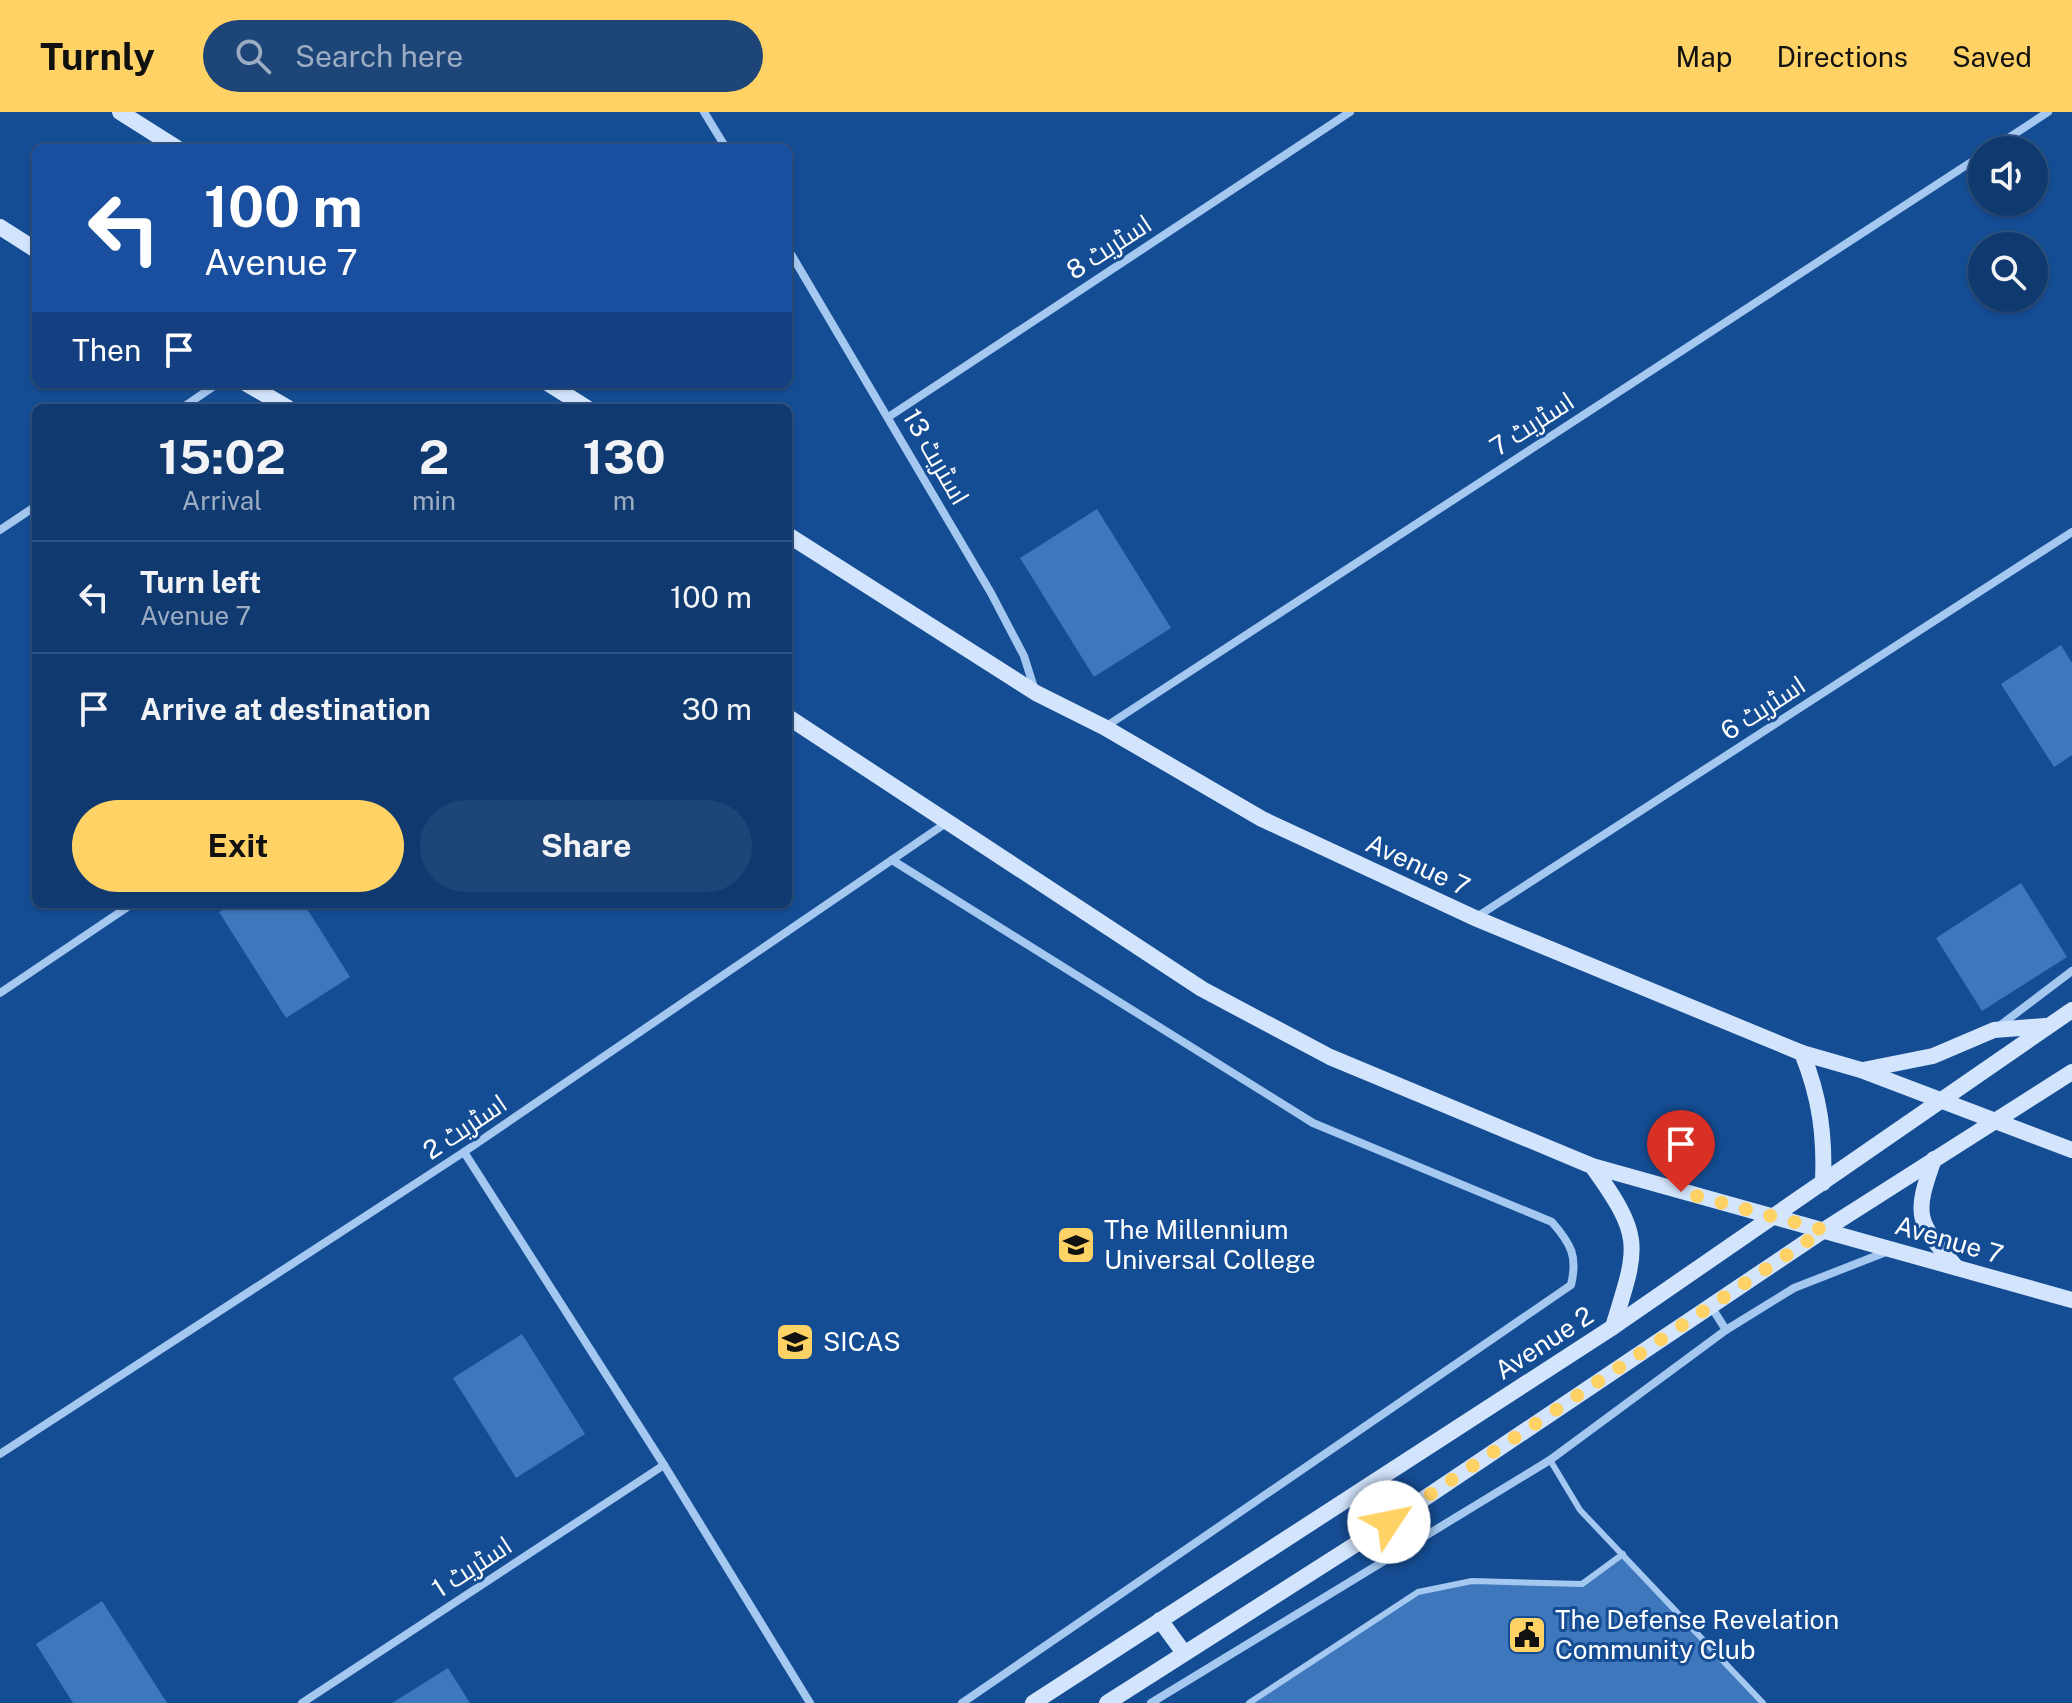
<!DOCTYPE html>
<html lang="en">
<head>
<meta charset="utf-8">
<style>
  body { margin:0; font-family:"Public Sans",Cairo,sans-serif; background:#1e4577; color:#f1f3f6; height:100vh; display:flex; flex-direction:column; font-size:30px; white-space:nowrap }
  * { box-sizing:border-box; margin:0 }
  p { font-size:26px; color:#9cadc3 }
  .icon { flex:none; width:44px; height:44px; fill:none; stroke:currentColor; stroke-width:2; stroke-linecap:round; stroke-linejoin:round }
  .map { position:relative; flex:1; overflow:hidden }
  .details { position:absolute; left:32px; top:292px; width:760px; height:504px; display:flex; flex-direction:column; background:#103a6f; border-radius:12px; box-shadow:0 2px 6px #0004,0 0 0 2px #305482 }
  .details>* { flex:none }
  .banner { position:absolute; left:32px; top:32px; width:760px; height:244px; border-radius:12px; box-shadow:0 2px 6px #0004,0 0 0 2px #305482; background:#1a4fa0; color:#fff; overflow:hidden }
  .tools { position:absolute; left:1968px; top:24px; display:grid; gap:16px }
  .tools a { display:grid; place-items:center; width:80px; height:80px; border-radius:50%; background:#103a6f; box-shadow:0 2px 6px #0004,0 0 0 2px #305482; font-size:40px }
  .pin { position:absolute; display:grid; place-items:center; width:68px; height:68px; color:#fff; margin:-82px -34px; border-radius:50% 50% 50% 0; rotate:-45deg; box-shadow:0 0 8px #0007 }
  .pin .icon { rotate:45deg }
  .me { position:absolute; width:88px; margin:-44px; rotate:56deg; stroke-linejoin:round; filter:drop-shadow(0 0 6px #0008) }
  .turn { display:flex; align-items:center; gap:28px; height:168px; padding:0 40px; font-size:36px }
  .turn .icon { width:104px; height:104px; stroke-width:2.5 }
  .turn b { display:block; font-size:56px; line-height:68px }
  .then { display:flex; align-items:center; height:76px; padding:0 40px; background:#0003; gap:16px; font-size:30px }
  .eta { display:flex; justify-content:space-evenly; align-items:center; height:136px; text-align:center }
  .eta b { font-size:48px; font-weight:700; line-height:56px }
  .button { display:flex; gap:16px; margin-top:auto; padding:16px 40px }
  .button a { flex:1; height:92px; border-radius:48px; background:#ffd265; color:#111; font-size:32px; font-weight:700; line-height:92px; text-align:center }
  .button a+a { background:#1e4577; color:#f1f3f6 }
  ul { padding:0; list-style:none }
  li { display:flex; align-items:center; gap:24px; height:112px; padding:0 40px; border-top:2px solid #305482 }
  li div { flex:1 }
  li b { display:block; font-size:30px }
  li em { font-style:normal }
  header { display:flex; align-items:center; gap:48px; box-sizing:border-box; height:112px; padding:0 40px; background:#ffd265; color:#111 }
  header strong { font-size:38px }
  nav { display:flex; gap:44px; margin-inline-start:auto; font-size:28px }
  .search { width:560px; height:72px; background:#1e4577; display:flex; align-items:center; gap:20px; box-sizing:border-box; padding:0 28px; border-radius:44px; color:#9cadc3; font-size:30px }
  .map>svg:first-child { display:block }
  .building { fill:#3e77bc }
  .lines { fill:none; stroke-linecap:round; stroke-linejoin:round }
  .lane { stroke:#a5c8f1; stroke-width:6 }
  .street { stroke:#a5c8f1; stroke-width:8 }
  .secondary { stroke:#d3e5fc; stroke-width:16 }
  .route { stroke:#ffd265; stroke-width:14; stroke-dasharray:0 25.2 }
  .labels { text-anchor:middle; stroke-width:6; stroke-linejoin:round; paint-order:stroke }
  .street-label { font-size:26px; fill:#fff; stroke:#154d94 }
  .poi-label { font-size:26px; fill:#fff; stroke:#154d94; text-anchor:start }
</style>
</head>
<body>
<header>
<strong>Turnly</strong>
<div class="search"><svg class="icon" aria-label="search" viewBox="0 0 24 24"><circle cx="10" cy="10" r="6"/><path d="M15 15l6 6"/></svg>Search here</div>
<nav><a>Map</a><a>Directions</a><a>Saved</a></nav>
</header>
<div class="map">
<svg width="2072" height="1591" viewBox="0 0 2072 1591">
  <rect width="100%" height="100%" fill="#154d94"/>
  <g class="building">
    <polygon points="1097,397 1171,516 1094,565 1020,446"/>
    <polygon points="2061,533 2072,551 2072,643 2054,655 2001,572"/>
    <polygon points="2021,771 2067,845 1982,899 1936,826"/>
    <polygon points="232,792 304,792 350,865 286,906 219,800"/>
    <polygon points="522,1222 585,1322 516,1366 453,1266"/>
    <polygon points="1623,1442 1763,1591 1249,1591 1418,1480 1472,1469 1582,1472"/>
    <polygon points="102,1489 167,1591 73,1591 36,1532"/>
    <polygon points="448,1556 470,1591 392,1591"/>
  </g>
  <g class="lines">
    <g class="lane">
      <polyline points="1550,1348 1580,1398 1763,1591"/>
      <polyline points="1249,1591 1418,1480 1472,1469 1582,1472 1623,1442"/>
    </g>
    <g class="street">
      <polyline points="704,0 726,36"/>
      <polyline points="1990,38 2048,0"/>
      <polyline points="788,137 991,481 1024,544 1035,579"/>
      <polyline points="182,296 217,272"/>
      <polyline points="890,304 1350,0"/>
      <polyline points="0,418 36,394"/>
      <polyline points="1105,615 1982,43"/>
      <path d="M892,748L1313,1011L1552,1110C1571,1132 1578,1144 1571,1173L962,1591"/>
      <polyline points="1475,806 2072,420"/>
      <polyline points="0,881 132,792"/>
      <polyline points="1998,915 2072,859"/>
      <polyline points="464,1040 664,1353 810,1591"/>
      <polyline points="1726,1218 1794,1176 1886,1140"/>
      <polyline points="0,1342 464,1040 946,711"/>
      <polyline points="302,1591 664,1353"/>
      <polyline points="1151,1591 1550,1348 1726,1218 1712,1196"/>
    </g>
    <g class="secondary">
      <polyline points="120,0 177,36"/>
      <polyline points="0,115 36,138"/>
      <polyline points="247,272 288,296"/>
      <polyline points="549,272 587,296"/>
      <polyline points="788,423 1036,581 1104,615 1262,707 1475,806 1802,941 1861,958 2072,1038"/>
      <polyline points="788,605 1202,877 1330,945 1592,1054 2072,1188"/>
      <path d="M1802,941C1820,985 1825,1024 1823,1071"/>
      <polyline points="1863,958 1933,944 1994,918 2045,914"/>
      <path d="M1934,1047C1913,1105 1917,1109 1956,1155"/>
      <path d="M1592,1054C1644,1126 1638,1134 1613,1215"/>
      <polyline points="1160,1508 1184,1541"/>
      <polyline points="1033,1591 1613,1215 2072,898"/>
      <polyline points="1107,1591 1364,1427 1824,1118 2072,960"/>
    </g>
  </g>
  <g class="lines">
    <polyline class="route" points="1389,1410 1824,1118 1681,1080"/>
  </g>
  <defs>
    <symbol id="university-square" viewBox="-11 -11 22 22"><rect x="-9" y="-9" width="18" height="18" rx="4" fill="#ffd265" stroke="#154d94"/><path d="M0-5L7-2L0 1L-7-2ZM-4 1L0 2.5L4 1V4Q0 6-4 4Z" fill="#111"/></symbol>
    <symbol id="civic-square" viewBox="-11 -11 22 22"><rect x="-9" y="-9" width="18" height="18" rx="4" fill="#ffd265" stroke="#154d94"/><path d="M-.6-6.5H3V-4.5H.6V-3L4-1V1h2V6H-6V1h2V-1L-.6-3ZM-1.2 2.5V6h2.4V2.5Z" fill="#111"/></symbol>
  </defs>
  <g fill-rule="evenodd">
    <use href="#university-square" x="1054" y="1111" width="44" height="44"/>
    <use href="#university-square" x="773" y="1208" width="44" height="44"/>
    <use href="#civic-square" x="1505" y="1501" width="44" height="44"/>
  </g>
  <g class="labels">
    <g class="street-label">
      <text transform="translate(1109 135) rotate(-33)" y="9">اسٹریٹ 8</text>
      <text transform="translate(1532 312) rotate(-33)" y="9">اسٹریٹ 7</text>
      <text transform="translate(936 345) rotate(60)" y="9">اسٹریٹ 13</text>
      <text transform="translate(1763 596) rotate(-33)" y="9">اسٹریٹ 6</text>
      <text transform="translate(1418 753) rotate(25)" y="9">Avenue 7</text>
      <text transform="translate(465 1015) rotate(-34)" y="9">اسٹریٹ 2</text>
      <text transform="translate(1949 1128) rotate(16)" y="9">Avenue 7</text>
      <text transform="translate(1544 1231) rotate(-33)" y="9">Avenue 2</text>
      <text transform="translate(472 1455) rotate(-33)" y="9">اسٹریٹ 1</text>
    </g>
    <g class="poi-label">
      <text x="1104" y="1127">The Millennium<tspan x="1104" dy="30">Universal College</tspan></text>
      <text x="823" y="1239">SICAS</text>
      <text x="1555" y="1517">The Defense Revelation<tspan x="1555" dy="30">Community Club</tspan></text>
    </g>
  </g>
</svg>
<div class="tools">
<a><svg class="icon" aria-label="sound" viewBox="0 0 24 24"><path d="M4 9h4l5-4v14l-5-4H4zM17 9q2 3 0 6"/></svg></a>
<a><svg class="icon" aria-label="search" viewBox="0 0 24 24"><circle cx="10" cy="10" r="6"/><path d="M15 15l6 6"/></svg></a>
</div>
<div class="pin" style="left:1681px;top:1080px;background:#d93025"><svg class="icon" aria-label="arrive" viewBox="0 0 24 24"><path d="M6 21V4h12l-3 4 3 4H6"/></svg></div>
<svg class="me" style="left:1389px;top:1410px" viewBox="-20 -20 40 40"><circle r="19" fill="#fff"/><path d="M0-13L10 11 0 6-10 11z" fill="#ffd265"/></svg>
<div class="banner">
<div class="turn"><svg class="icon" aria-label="left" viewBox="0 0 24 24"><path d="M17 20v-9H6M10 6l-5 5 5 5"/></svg><div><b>100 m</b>Avenue 7</div></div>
<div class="then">Then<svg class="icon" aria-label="arrive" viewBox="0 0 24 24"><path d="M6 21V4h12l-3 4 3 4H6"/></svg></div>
</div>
<section class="details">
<div class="eta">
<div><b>15:02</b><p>Arrival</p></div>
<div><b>2</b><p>min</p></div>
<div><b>130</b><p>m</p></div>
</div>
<ul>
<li><svg class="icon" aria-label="left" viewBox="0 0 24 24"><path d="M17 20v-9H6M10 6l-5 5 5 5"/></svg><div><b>Turn left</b><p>Avenue 7</p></div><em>100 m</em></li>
<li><svg class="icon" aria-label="arrive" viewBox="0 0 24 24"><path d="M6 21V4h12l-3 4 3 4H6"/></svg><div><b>Arrive at destination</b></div><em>30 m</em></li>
</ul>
<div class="button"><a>Exit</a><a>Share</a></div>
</section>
</div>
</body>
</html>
